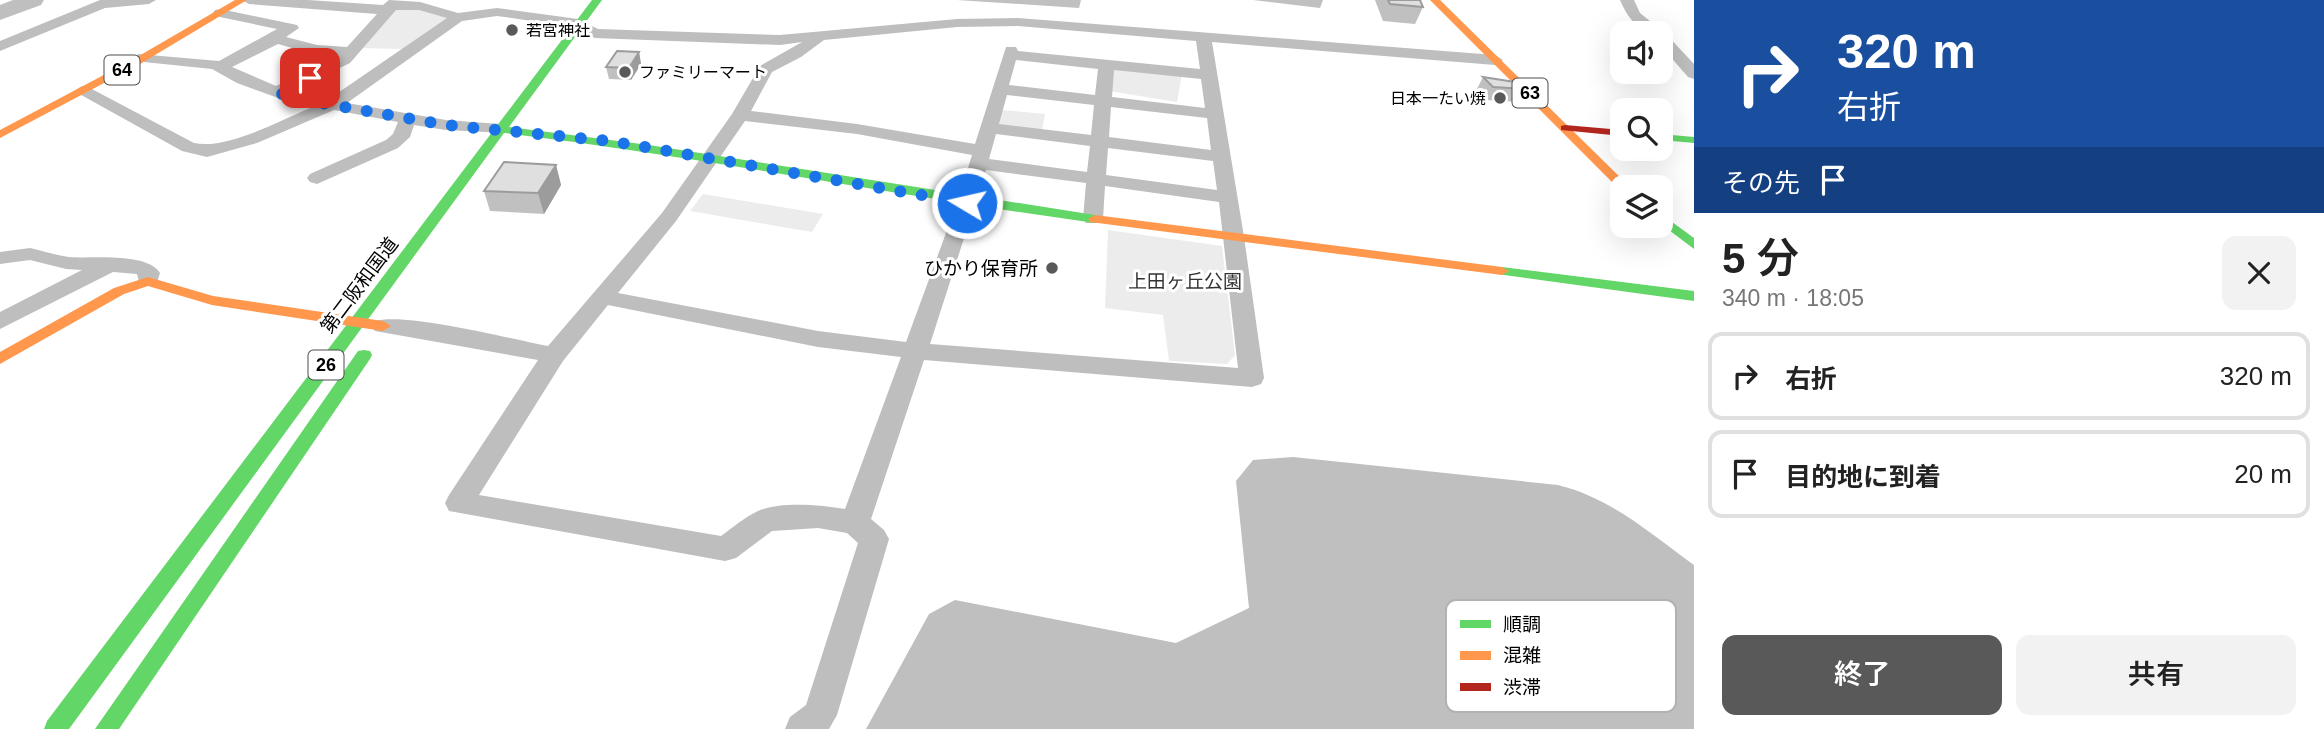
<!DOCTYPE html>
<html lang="ja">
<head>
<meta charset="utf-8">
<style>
  body { margin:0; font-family:Helvetica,"Noto Sans JP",sans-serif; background:#f2f2f2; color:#222; height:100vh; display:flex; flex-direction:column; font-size:26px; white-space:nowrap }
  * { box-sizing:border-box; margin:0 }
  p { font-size:23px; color:#767676 }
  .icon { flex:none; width:38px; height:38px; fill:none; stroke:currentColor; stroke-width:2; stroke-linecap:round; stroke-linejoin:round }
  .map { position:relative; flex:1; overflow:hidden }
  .details { display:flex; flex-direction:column; background:#fff; width:630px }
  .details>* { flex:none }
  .guide { background:#1a4fa0; color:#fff; overflow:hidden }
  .controls { position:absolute; left:1610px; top:21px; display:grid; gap:14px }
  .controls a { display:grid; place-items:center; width:63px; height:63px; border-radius:14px; background:#fff; box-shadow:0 7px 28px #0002; font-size:35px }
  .pin { position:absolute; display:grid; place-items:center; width:60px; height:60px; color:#fff; margin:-30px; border-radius:14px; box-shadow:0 4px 10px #0006 }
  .me { position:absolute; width:77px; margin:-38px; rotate:279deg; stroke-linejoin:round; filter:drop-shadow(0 0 5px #0008) }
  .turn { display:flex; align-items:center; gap:24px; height:147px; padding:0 28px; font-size:32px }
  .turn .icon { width:91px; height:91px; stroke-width:2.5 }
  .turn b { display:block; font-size:49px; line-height:60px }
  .then { display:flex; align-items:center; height:66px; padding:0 28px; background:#0003; gap:14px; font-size:26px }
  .round { display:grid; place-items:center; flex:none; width:74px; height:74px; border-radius:14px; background:#f2f2f2 }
  .overview { display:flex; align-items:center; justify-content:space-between; height:119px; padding:0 28px }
  h1 { font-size:42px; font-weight:600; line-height:52px }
  .action { display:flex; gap:14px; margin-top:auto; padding:14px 28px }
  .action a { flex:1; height:80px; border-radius:14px; background:#595959; color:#fff; font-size:28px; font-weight:600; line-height:80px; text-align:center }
  .action a+a { background:#f2f2f2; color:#222 }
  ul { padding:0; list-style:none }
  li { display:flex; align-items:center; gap:21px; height:88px; margin:0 14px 10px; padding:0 14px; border:4px solid #e0e0e0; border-radius:14px }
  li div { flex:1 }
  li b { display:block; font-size:26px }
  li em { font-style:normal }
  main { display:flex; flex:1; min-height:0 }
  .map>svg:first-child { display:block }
  .green { fill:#ececec }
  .water { fill:#bfbfbf }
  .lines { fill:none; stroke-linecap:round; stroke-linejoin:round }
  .river { fill:#bfbfbf; fill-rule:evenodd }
  .street { fill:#bebebe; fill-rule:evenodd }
  .fast { fill:#63d668; fill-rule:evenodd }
  .slow { fill:#ff974d; fill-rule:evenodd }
  .jam { fill:#b3261e; fill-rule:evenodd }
  .wall { fill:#c0c0c0 }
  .shaded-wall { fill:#9c9c9c }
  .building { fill:#dfdfdf; stroke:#9c9c9c; stroke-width:2 }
  .route { stroke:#1a73e8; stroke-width:12; stroke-dasharray:0 21.6 }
  .poi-dot { fill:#595959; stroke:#fff; stroke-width:2.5 }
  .labels { text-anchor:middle; stroke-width:6; stroke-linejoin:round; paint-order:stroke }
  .far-poi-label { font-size:16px; fill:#000; stroke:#fff; text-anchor:start }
  .shield { fill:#fff; stroke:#4c4c4c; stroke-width:2 }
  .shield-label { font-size:18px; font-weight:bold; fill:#000 }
  .poi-label { font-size:19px; fill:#000; stroke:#fff; text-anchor:end }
  .park-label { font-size:19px; fill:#333; stroke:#fff }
  .street-label { font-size:19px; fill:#000; stroke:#fff }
  .key { fill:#fff; stroke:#b2b2b2; stroke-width:2 }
  .key-label { font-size:19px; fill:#000 }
</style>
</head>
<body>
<main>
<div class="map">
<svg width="1694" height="729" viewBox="0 0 1694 729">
  <rect width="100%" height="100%" fill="#fff"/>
  <g class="green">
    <polygon points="393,8 420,8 452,18 403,49 358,48"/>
    <polygon points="1110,67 1182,74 1177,102 1109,91"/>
    <polygon points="1002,110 1045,114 1042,131 1005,127 999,123"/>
    <polygon points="703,194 823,214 812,232 690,211"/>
    <polygon points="1108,230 1222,246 1235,355 1227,364 1169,361 1163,315 1105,308"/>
  </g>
  <path class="water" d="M1293,457L1558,485C1611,498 1651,534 1694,565V729H866L929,614L955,600L1176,643L1249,608L1236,481L1253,460Z"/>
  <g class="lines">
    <polygon class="river" points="13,0 44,0 41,5 0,20 0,5"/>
    <g class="street">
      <polygon points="100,0 156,0 149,4 105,8 0,51 0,41"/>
      <path d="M242,0H308L383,5L389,0L420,2L458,13L497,8L578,19L598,29L780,35L957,19L1018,18L1495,55L1503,60L1495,65L1212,42L1244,237L1264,378L1261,384L1252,387L924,360L871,519L884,530L889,539L837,715L829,729H785L790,717L806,705L858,543L847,533L818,528L772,531L736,558L725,561L449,511L445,503L449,495L538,360L375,331L371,326L375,321C406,312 511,339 548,346L662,213L732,114L760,66L802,42L780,45L595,38L574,27L497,16L462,21L347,103L446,120L500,124L506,125L509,129L506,133L446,130L414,125L410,137L398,148L317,184L310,182L307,178L310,174L386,140L393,134L398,122L334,110L257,143L207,157L182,151L74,91L82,86L88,87L194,143C228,150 280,120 313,107L292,103L237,83L212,69L144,62L138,60L136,57L138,54L219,61L277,29L215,16L213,13L215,10L220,9L297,25L299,28L286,37L317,45L347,47L377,14L249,4ZM396,10H419L447,18L329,99L292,91L350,63ZM1018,26L1196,41L1200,69L1018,51L1016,47H1006L975,144L857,124L751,111L772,72L801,57L824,40L957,27ZM278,44L317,55L339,56L276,86L232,67ZM1016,60L1098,69L1095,95L1009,85ZM1114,70L1201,79L1205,108L1112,97ZM1007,95L1094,105L1091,135L999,124ZM1111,107L1207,118L1211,150L1109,137ZM745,121L857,134L972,155L957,203L906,342L818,331L618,293L676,221ZM996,134L1090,146L1087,172L989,159ZM1108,148L1213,161L1217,190L1106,175ZM986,170L1086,183L1083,219L1086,223H1100L1103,219L1105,186L1219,202L1238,368L930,344ZM608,305L818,347L901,357L845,509C821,505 781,501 758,511C745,517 732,528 721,536L479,495L563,361Z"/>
      <path d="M1620,0H1634L1640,13L1666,34L1694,64V79L1688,77L1661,46V33C1639,33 1628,19 1620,0Z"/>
      <path d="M30,248C43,251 56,255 69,257C93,259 146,252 160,273L156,286H140L137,274L113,272L0,329V312L82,270L66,269L30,260L0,264V252Z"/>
    </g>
    <g class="fast">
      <path d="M592,0H602L509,127L649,145L1095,215L1102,219L1095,223C898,196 702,157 504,133L69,729H44L47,721Z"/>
      <polygon points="1661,134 1694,137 1694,143 1661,140"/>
      <polygon points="1661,214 1694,238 1694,249 1661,224"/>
      <polygon points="1502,267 1694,291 1694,301 1497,274 1495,271"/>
      <polygon points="364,350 370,351 372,355 370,359 119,729 95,729 358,351"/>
    </g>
    <g class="slow">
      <polygon points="235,0 247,0 140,64 0,138 0,130 132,60"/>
      <polygon points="1430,0 1440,0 1630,187 1620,190"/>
      <polygon points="1095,215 1502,267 1509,271 1502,275 1090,222 1088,219"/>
      <polygon points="148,277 213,296 383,321 391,326 383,331 212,305 148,286 124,294 0,364 0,352 114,288"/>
    </g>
    <polygon class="jam" points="1565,125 1622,130 1622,136 1561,130 1561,126"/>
  </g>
  <g class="wall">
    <polygon points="957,0 1081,0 1079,8"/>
    <polygon points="1253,0 1323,0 1320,8"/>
    <polygon points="1375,0 1420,0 1423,7 1415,24 1383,21"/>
    <polygon points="639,52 641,64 631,80 609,79 606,67"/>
    <polygon points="1483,77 1526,89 1519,102 1486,100 1477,89"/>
    <polygon points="556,165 561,185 544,214 490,211 484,191"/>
  </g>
  <g class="shaded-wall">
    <polygon points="639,52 641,64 631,80 629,68"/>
    <polygon points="556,165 561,185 544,214 538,193"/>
  </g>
  <g class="building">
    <polygon points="1388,0 1420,0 1423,7 1390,4"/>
    <polygon points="617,51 639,52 629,68 606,67"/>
    <polygon points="1483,77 1521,83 1526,89 1493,87"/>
    <polygon points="504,162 556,165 538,193 484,191"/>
  </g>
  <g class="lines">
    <polyline class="route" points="310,78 276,92 298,99 446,125 610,141 967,203"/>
  </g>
  <g class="poi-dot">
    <circle cx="512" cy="30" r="7"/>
    <circle cx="625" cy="72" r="7"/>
    <circle cx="1500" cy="98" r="7"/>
    <circle cx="1052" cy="268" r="7"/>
  </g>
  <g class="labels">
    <g class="far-poi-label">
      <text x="526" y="36">若宮神社</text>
      <text x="639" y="78">ファミリーマート</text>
      <text x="1486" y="104" text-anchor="end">日本一たい焼</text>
    </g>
    <g class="shield">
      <rect x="104.5" y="55.5" width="35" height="29" rx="5"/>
      <rect x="1512.5" y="78.5" width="35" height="29" rx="5"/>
      <rect x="308.5" y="350.5" width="35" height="29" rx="5"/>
    </g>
    <g class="shield-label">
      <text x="122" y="76">64</text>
      <text x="1530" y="99">63</text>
      <text x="326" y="371">26</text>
    </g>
    <g class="poi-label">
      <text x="1038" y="275">ひかり保育所</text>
    </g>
    <g class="park-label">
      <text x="1185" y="288">上田ヶ丘公園</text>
    </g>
    <g class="street-label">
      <text transform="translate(359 285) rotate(-53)" y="7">第二阪和国道</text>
    </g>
  </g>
  <rect x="1446" y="600" width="230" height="112" rx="10" class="key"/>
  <rect x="1460" y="620" width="31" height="8" fill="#63d668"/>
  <rect x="1460" y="651" width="31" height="9" fill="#ff974d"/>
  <rect x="1460" y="683" width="31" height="8" fill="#b3261e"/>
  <g class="key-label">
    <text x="1503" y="631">順調</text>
    <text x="1503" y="662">混雑</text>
    <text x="1503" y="694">渋滞</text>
  </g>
</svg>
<div class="controls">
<a><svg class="icon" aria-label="sound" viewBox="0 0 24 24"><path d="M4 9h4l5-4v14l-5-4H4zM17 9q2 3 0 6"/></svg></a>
<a><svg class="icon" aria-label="search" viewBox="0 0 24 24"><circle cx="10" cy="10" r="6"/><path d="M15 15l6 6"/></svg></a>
<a><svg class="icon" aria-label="layers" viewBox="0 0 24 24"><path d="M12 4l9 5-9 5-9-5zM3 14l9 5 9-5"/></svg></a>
</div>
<div class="pin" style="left:310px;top:78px;background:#d93025"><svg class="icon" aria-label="arrive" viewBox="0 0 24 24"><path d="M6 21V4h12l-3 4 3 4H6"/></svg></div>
<svg class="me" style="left:967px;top:203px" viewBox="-20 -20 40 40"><circle r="17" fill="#1a73e8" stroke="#fff" stroke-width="3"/><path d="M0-11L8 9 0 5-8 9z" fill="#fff"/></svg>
</div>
<section class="details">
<div class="guide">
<div class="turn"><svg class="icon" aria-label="right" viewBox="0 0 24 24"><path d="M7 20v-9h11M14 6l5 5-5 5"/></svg><div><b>320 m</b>右折</div></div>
<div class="then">その先<svg class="icon" aria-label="arrive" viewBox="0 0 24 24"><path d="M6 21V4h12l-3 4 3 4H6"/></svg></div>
</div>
<div class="overview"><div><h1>5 分</h1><p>340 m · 18:05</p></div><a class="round"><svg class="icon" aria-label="close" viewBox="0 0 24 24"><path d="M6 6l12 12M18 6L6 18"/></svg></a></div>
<ul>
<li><svg class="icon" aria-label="right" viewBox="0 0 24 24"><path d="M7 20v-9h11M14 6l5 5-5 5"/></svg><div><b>右折</b></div><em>320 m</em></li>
<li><svg class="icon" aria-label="arrive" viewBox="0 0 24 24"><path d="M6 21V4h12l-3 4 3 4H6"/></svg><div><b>目的地に到着</b></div><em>20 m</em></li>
</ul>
<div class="action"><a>終了</a><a>共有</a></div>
</section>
</main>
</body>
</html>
